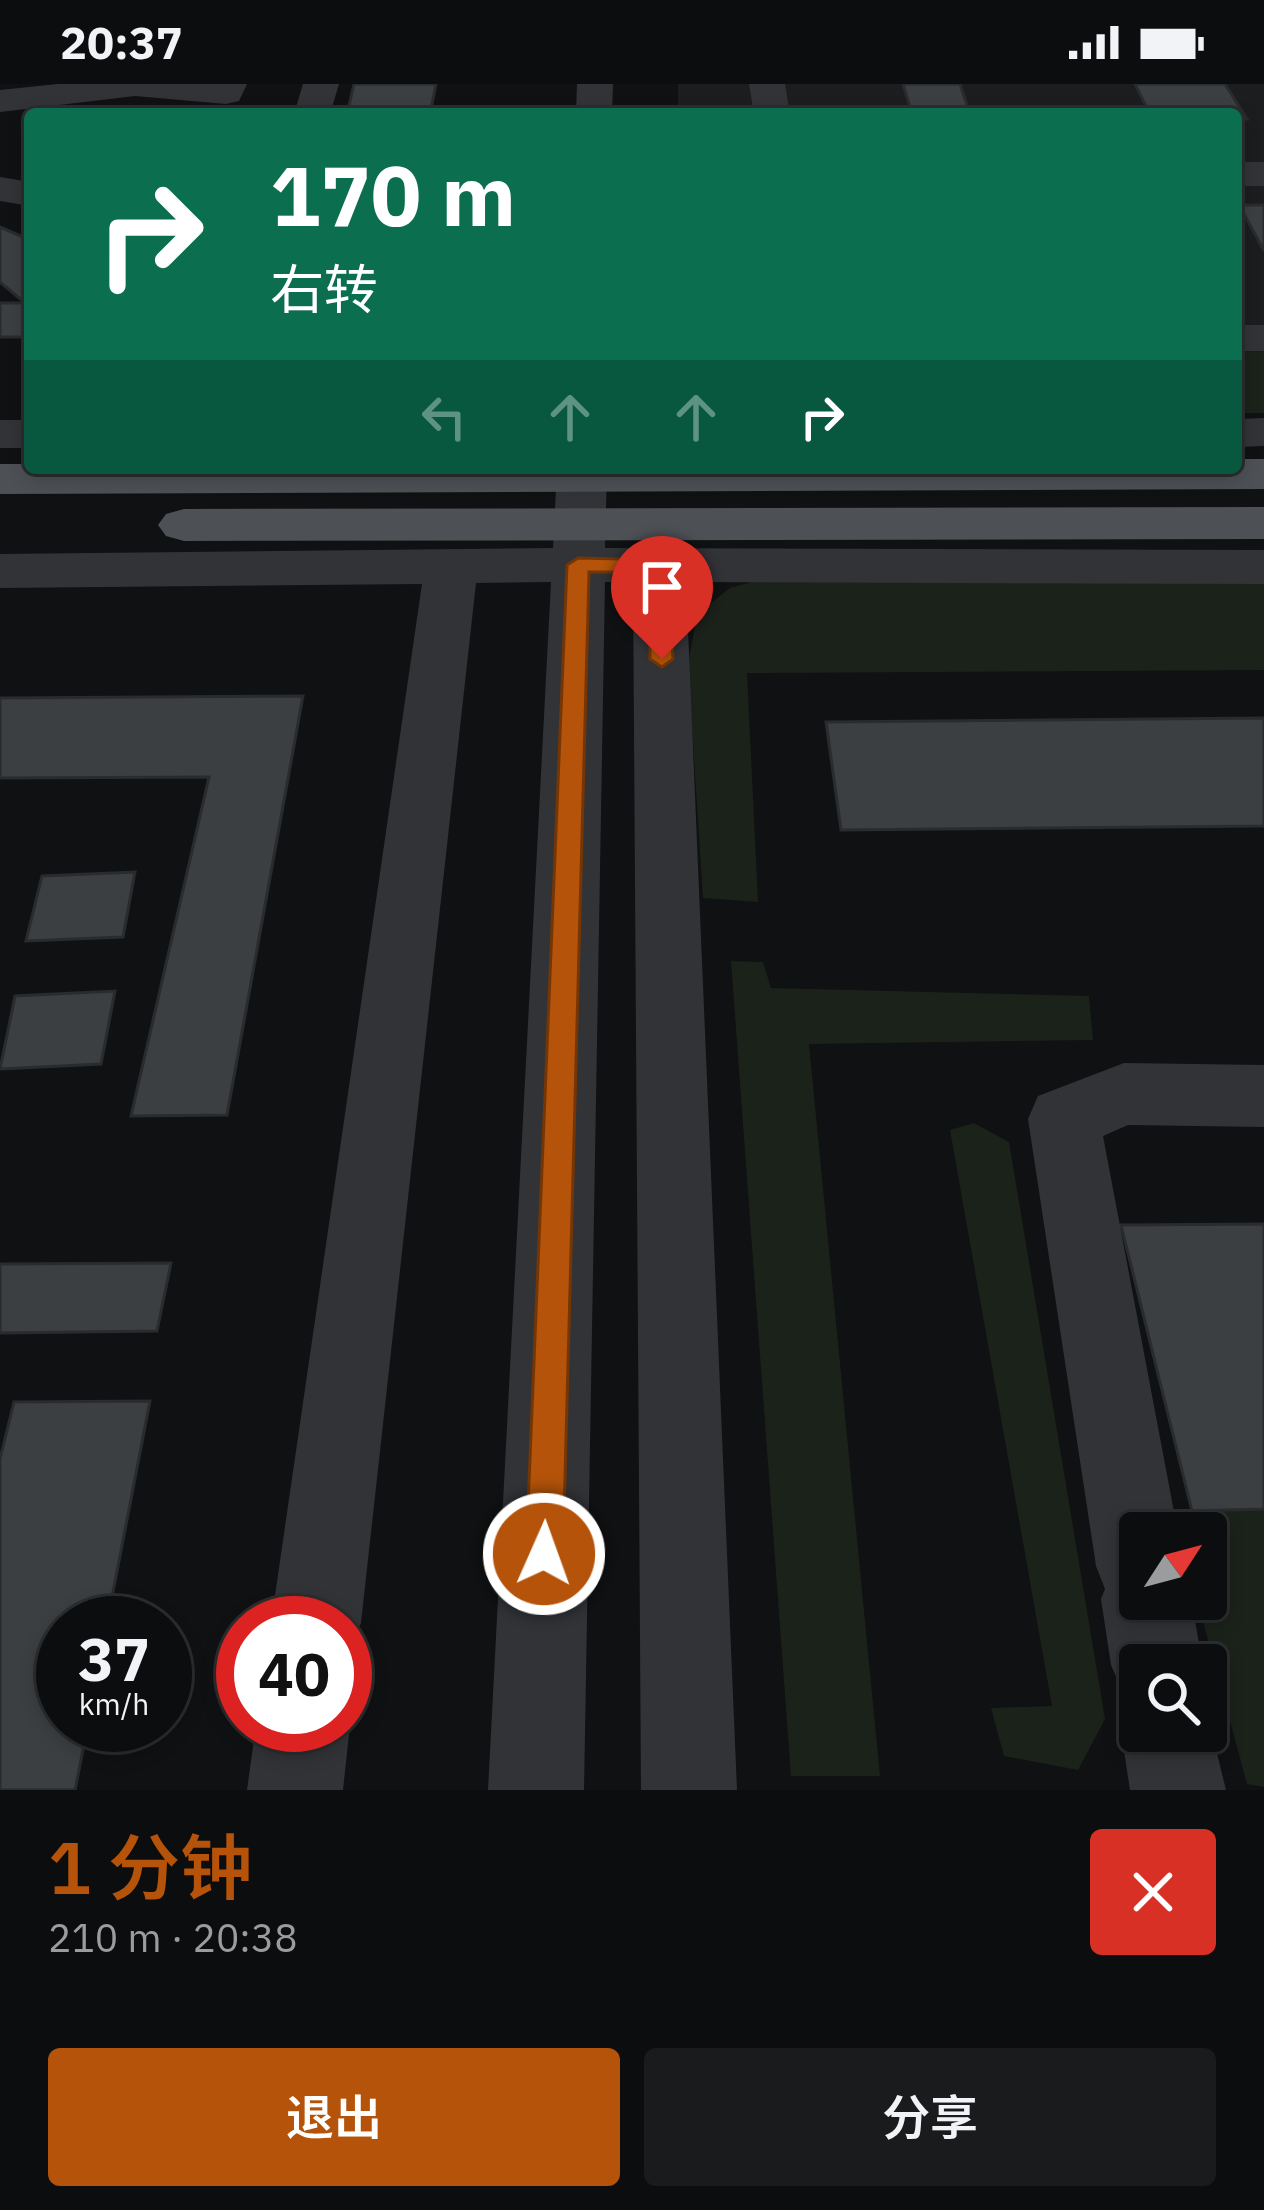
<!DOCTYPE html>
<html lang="zh">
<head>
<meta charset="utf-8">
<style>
  body { margin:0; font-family:"IBM Plex Sans","Noto Sans SC",sans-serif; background:#1a1b1c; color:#f1f3f6; height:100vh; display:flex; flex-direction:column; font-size:45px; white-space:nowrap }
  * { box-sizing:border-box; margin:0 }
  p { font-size:39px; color:#9a9c9e }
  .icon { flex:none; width:66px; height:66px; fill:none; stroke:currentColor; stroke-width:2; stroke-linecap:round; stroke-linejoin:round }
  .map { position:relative; height:1706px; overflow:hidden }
  .details { display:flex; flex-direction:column; background:#0c0d0e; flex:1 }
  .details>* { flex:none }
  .guide { position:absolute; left:24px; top:24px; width:1218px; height:366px; border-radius:12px; box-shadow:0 6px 18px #0003,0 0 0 3px #2c2d2e; background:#0b6e4f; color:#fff; overflow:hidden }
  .needle { width:78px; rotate:54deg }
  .buttons { position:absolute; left:1119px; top:1428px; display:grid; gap:24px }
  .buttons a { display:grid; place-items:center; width:108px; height:108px; border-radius:12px; background:#0c0d0e; box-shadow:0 6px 18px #0003,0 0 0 3px #2c2d2e; font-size:60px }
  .speed { position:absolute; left:36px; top:1512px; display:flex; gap:24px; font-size:60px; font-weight:700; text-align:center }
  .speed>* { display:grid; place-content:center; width:156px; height:156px; border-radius:50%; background:#0c0d0e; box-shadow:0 6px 18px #0003,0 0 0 3px #2c2d2e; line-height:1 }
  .speed small { font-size:30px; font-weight:400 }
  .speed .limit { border:18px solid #d22; background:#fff; color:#111 }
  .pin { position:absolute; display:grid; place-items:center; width:102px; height:102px; color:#fff; margin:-123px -51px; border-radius:50% 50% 50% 0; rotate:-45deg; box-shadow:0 0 12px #0007 }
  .pin .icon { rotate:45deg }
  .me { position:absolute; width:132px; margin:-66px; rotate:2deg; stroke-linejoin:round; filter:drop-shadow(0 0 9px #0008) }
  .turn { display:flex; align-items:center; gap:42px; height:252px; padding:0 48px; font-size:54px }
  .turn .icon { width:156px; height:156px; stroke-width:2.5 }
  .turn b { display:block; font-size:84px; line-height:102px }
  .lanes { display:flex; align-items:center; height:114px; padding:0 48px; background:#0003; justify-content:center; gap:60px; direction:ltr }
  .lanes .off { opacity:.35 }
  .round { display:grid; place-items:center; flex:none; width:126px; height:126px; border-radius:12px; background:#1a1b1c }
  .overview { display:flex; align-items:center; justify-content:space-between; height:204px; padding:0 48px }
  h1 { font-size:72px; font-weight:600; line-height:90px; color:#b45309 }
  .action { display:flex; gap:24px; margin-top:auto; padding:24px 48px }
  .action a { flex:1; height:138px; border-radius:12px; background:#b45309; color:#fff; font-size:48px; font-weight:600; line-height:138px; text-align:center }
  .action a+a { background:#1a1b1c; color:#f1f3f6 }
  .status { display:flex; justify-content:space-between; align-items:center; height:84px; padding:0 60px; background:#0c0d0e; direction:ltr }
  .status svg { height:33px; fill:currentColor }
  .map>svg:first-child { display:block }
  .built { fill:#1c1d1f }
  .green { fill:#1b221a }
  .building { fill:#3c3f42; stroke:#2a2b2e; stroke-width:3 }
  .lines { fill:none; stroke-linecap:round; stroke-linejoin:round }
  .minor { fill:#313337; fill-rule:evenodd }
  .major { fill:#4d5156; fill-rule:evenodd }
  .route { fill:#b45309; stroke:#753606; stroke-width:3 }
</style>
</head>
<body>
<div class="status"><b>20:37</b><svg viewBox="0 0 49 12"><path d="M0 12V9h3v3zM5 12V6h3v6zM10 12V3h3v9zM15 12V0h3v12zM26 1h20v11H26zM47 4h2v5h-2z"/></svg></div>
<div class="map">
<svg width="1264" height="1706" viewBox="0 0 1264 1706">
  <rect width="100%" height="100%" fill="#101112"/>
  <polygon class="built" points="678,0 1264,0 1264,319 1236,319 1236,30 678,30"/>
  <g class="green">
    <polygon points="1264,268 1264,329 1236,329 1236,268"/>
    <polygon points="777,491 1264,494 1264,586 747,589 758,818 703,814 688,581 697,530 730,504"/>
    <polygon points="731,877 763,878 771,904 1089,912 1093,956 809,960 880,1692 791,1692"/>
    <polygon points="974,1039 1009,1058 1105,1635 1078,1686 1004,1672 991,1624 1052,1622 950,1046"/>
    <polygon points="1264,1425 1264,1703 1247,1700 1197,1515 1206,1515 1206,1449 1180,1449 1174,1427"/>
  </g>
  <g class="building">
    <polygon points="354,0 436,0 430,30 347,30"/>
    <polygon points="903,0 960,0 970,30 912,30"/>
    <polygon points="1135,0 1225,0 1247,35 1236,35 1236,30 1150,30"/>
    <polygon points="1239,121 1264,121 1264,167"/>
    <polygon points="0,143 30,156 30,253 0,253 0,219 25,219 0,198"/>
    <polygon points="303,612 227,1031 131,1032 209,693 0,694 0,614"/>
    <polygon points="1264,634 1264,742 841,746 826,638"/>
    <polygon points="135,788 123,853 26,857 42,792"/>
    <polygon points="115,907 101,980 0,985 15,912"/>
    <polygon points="1264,1140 1264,1425 1192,1427 1121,1141"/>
    <polygon points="171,1179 157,1247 0,1249 0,1180"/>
    <polygon points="150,1317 107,1539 63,1539 63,1641 88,1641 75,1706 0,1706 0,1375 14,1318"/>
  </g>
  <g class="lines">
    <g class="minor">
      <polygon points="58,0 247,0 239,17 226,20 135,12 0,28 0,6"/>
      <polygon points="303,0 339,0 330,30 294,30"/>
      <polygon points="577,0 613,0 612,30 576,30"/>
      <polygon points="749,0 785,0 790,30 754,30"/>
      <rect x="1236" y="78" width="28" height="24"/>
      <polygon points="0,93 30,98 30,122 0,117"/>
      <rect x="1236" y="241" width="28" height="26"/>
      <polygon points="1264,334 1264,362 1236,363 1236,335"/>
      <rect x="0" y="336" width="30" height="28"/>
      <polygon points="557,384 607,384 605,464 1264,466 1264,500 686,498 737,1706 641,1706 633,498 605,498 584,1706 488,1706 551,498 476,499 361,1539 345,1572 345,1539 271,1539 422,500 0,504 0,470 553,464"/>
      <polygon points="1124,979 1264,981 1264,1043 1128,1041 1103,1052 1178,1449 1140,1449 1140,1515 1191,1515 1203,1581 1140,1581 1140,1647 1206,1647 1206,1625 1226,1706 1130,1706 1121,1647 1133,1617 1125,1613 1111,1581 1101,1515 1105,1505 1096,1482 1028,1035 1038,1012"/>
      <polygon points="345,1629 350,1641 343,1706 247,1706 256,1641 345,1641"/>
    </g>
    <g class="major">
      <polygon points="1236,375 1264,375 1264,405 0,410 0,380 30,380 30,384 1236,384"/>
      <polygon points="1264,423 1264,455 184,457 166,452 158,441 166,430 184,425"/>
    </g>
  </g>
  <polygon class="route" points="578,474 667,476 673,575 662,583 650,575 649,488 589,488 563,1470 557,1483 544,1488 532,1483 526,1470 567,481"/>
</svg>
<div class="buttons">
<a><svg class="needle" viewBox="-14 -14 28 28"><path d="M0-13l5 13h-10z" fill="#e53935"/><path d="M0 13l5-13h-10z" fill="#9a9c9e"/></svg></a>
<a><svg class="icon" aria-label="search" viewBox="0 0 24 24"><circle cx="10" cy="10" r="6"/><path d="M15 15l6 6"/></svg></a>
</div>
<div class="speed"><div>37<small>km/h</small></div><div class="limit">40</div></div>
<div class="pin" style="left:662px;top:575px;background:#d93025"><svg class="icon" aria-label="arrive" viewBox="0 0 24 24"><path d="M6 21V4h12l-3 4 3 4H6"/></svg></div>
<svg class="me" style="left:544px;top:1470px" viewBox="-20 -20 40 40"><circle r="17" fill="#b45309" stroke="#fff" stroke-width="3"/><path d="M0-11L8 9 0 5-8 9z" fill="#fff"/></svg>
<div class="guide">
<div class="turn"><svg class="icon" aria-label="right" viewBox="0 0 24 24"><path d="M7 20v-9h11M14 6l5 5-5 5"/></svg><div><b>170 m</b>右转</div></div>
<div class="lanes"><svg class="icon off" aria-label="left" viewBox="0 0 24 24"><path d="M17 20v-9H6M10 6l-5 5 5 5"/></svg><svg class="icon off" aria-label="ahead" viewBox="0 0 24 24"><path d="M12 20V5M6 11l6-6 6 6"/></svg><svg class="icon off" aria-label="ahead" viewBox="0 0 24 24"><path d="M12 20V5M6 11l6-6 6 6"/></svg><svg class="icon" aria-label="right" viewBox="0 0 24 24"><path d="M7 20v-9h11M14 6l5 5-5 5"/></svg></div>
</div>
</div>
<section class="details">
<div class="overview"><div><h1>1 分钟</h1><p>210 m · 20:38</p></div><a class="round" style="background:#d93025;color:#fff"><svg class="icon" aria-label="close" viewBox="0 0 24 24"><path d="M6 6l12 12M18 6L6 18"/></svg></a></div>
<div class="action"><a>退出</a><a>分享</a></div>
</section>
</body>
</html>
